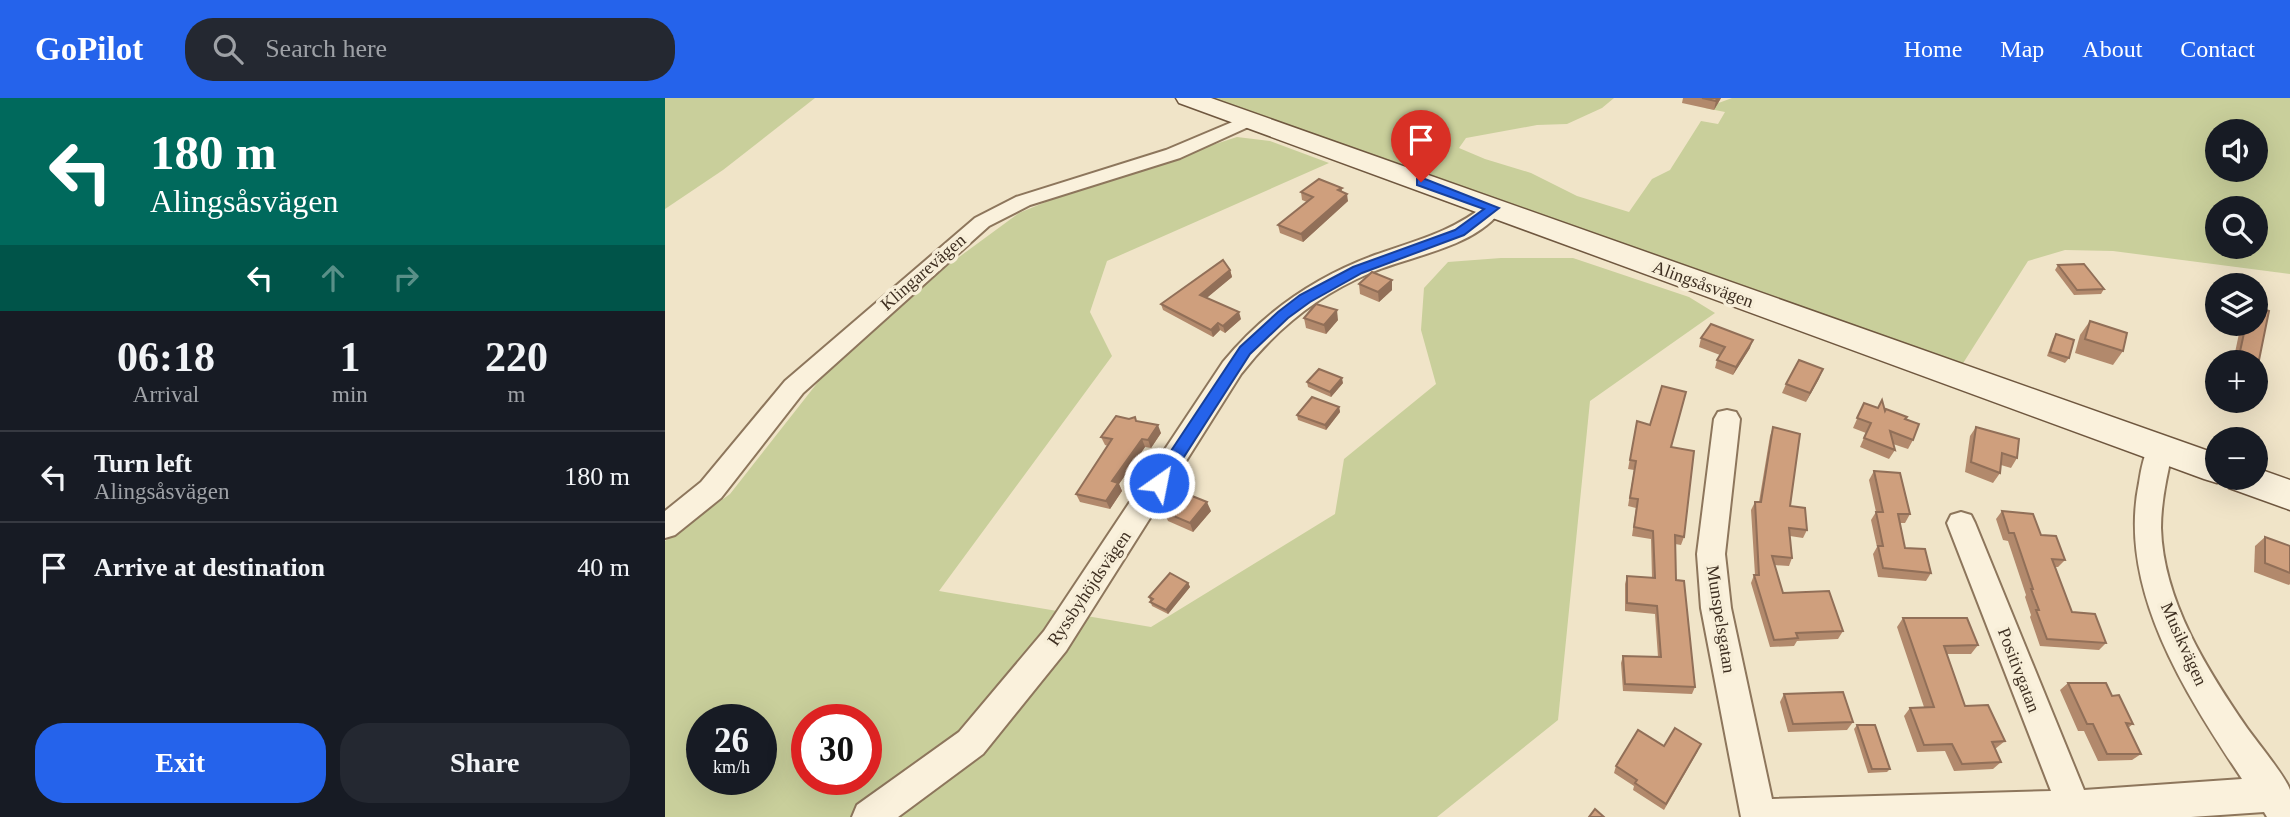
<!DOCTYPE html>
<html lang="en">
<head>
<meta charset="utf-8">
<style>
  body { margin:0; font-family:"Times New Roman",serif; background:#242831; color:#f1f3f6; height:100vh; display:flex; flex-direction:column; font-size:26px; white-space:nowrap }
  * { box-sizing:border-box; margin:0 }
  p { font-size:23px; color:#9ea1a6 }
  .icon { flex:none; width:38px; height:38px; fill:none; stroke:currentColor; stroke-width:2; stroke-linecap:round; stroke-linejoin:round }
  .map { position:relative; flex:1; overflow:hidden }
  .side { display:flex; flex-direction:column; background:#171b24; width:665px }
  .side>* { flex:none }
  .top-card { background:#00695c; color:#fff; overflow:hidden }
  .tools { position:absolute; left:1540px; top:21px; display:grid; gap:14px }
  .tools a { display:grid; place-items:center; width:63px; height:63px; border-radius:50%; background:#171b24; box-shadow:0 7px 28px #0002; font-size:35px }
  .speed { position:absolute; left:21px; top:606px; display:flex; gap:14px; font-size:35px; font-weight:700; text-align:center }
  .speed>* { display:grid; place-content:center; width:91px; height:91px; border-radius:50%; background:#171b24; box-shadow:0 7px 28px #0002; line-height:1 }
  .speed small { font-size:18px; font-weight:400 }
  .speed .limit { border:10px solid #d22; background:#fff; color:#111 }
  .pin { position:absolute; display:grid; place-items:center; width:60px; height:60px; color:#fff; margin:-72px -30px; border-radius:50% 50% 50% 0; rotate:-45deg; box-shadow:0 0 7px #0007 }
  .pin .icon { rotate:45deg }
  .me { position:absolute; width:77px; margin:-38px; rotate:33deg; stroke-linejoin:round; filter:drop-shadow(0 0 5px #0008) }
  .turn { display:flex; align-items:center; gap:24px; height:147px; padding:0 35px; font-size:32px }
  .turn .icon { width:91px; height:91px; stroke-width:2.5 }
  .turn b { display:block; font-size:49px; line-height:60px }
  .lanes { display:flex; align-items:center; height:66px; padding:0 35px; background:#0003; justify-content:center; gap:35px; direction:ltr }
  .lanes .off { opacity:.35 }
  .eta { display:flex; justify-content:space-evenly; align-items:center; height:119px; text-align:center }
  .eta b { font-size:42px; font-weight:800; line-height:49px }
  .cta { display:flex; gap:14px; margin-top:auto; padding:14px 35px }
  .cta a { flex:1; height:80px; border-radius:28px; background:#2563eb; color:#fff; font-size:28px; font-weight:800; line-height:80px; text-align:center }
  .cta a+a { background:#242831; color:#f1f3f6 }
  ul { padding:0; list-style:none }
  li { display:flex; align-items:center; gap:21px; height:91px; padding:0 35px; border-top:2px solid #363941 }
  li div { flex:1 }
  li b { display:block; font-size:26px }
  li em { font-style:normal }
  header { display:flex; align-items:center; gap:42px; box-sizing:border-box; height:98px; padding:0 35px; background:#2563eb; color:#fff }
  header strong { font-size:33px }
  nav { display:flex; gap:38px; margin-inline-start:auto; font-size:24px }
  .search { width:490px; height:63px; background:#242831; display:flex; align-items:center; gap:18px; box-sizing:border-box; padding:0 24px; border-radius:28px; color:#9ea1a6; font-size:26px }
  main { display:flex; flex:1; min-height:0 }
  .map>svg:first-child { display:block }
  .green { fill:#c9cf9b; fill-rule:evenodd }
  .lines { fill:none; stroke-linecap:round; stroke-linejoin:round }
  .minor-casing { stroke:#8d765c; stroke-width:4 }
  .secondary-casing { stroke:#6f573f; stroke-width:3 }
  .minor { fill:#faf1dc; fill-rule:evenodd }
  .secondary { fill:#faf1dc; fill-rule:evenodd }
  .wall { fill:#b2896c }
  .shaded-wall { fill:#916f58 }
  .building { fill:#cf9f7d; stroke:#916f58; stroke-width:2 }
  .route { fill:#2563eb; stroke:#184099; stroke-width:2 }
  .labels { text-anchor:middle; stroke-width:7; stroke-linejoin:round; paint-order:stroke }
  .street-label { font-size:18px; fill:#3d2e20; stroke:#f7eed8 }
</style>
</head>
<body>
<header>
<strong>GoPilot</strong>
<div class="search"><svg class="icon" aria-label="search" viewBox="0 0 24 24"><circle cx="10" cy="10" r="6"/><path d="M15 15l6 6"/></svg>Search here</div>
<nav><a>Home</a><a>Map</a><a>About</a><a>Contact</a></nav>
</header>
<main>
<section class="side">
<div class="top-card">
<div class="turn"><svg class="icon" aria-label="left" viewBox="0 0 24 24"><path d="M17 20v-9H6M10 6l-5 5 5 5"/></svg><div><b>180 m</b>Alingsåsvägen</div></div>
<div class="lanes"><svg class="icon" aria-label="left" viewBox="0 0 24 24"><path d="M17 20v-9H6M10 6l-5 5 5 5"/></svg><svg class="icon off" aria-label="ahead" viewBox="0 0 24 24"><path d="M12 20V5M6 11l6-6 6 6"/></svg><svg class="icon off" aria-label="right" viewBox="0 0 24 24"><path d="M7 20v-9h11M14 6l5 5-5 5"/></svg></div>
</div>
<div class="eta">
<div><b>06:18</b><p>Arrival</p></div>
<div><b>1</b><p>min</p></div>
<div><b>220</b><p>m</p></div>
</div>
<ul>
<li><svg class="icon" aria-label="left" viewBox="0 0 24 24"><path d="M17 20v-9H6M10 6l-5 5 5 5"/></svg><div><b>Turn left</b><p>Alingsåsvägen</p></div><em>180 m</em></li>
<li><svg class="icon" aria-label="arrive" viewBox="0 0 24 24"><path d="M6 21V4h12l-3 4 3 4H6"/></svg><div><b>Arrive at destination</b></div><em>40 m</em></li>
</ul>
<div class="cta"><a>Exit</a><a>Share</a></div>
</section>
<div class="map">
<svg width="1625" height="719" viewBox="0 0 1625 719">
  <rect width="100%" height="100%" fill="#f0e4c8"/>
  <g class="green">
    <polygon points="0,0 150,0 58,72 0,111"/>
    <path d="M544,0H949L937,10L902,26L872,27L801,40L794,50L820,61L866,75L912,98L964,114L987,81L1005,72L1036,23L1053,26L1060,14L1040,10L1067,0H1625V176L1448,153L1400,152L1363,163L1295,270ZM1552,33H1591V72H1552ZM1552,110H1591V149H1552Z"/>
    <path d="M572,39L605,43L664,65L442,163L425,214L447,258L274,493L486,529L670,416L679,361L771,286L756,232L759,190L783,164L836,160H908L1024,199L1050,215L925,303L893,622L772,719H0V443L65,396L164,270L260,184L354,115L412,91ZM37,621H96V681H37ZM142,621H201V681H142Z"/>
  </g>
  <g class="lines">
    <defs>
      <g id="minor">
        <polygon points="584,17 593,22 590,26 515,60 365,107 324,128 138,295 56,400 10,437 0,440 0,413 36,384 120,283 310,120 351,99 501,52"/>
        <path d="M828,104L835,106L838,110C810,150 747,157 705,175C653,197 610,232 576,276L401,553L318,656L233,719H187L192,707L294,634L379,533L558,264C599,214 650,179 710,157C749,143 788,134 821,106Z"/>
        <path d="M1062,312L1071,314L1075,321L1060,456L1066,510L1107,701L1386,693L1282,425L1286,417L1296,414L1306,417L1310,425L1419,692L1577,681C1521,596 1452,491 1474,385C1476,371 1479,356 1486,344L1495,341L1504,344L1508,351C1502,377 1496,404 1496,430C1498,503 1543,573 1582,630C1592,644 1621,679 1625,692C1625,700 1625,711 1625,719H1602L1599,714L1526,719H1076L1036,510L1032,456L1049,321L1053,314Z"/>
      </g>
      <polygon id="secondary" points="511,0 546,0 1552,356 1552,380 1591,380 1591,370 1625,382 1625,412 1564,390 1560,383 1552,385 1539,381 514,5"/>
    </defs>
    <use href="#minor" class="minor-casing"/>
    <use href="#secondary" class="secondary-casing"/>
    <use href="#minor" class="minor"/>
    <use href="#secondary" class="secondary"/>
  </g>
  <g class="wall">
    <polygon points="1018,0 1056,0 1049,12 1017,5"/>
    <polygon points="677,90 677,94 683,103 638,144 615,135 613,127 642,104 637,102 636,94"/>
    <polygon points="1393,167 1439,191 1436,196 1409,197 1390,172"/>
    <polygon points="565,172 567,179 541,200 576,221 560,235 555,232 548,239 498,212 496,206"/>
    <polygon points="694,186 727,192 714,204 695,196"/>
    <polygon points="639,220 673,222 661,236 641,230"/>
    <polygon points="1425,223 1458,253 1448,267 1410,255 1415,237"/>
    <polygon points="1576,226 1591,226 1594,262 1591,266 1591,264 1568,264"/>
    <polygon points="1391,236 1404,260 1400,265 1382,258 1388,241"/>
    <polygon points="1036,240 1085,250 1068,277 1050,270 1052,262 1055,257 1034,249"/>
    <polygon points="1158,271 1141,304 1117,295 1121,286"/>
    <polygon points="642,284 678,285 666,299 643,289"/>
    <polygon points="1199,305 1240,321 1248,342 1243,351 1228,346 1230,352 1224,361 1195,349 1201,335 1188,330"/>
    <polygon points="674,309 675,314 661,332 633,322 632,317"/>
    <polygon points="471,323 496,335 486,350 480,349 454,386 457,393 445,411 415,404 411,396 443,348 440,347 436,339"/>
    <polygon points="972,323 1006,349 1019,439 1016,447 1010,446 1011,482 1030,589 1027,596 958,593 956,565 958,558 993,559 990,516 960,513 960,486 962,478 987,480 986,441 967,438 971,410 963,408 969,372 963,371"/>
    <polygon points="1108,329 1125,408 1142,432 1138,440 1125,438 1127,460 1124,468 1109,467 1118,495 1178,533 1173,541 1132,543 1129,548 1105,549 1086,485 1089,477 1090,477 1086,412 1090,404 1094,404 1105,338"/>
    <polygon points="1311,329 1352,360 1346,370 1336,367 1335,375 1328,385 1300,374 1305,338"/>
    <polygon points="1209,373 1245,416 1240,425 1235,425 1240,450 1266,475 1261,483 1213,479 1208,456 1212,449 1206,422 1211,414 1204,382"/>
    <polygon points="546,413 528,434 503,423 499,414"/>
    <polygon points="1337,413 1376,437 1400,462 1393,469 1390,469 1407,514 1441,545 1434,552 1375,548 1365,519 1366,517 1360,499 1361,497 1343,443 1338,442 1331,421"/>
    <polygon points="1600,439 1625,448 1625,486 1624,487 1589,474 1590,448"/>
    <polygon points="523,485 525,489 503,516 487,508 484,499"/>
    <polygon points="1238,520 1313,547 1306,556 1282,556 1300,608 1340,643 1330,651 1336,664 1328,671 1289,673 1280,653 1252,654 1239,618 1245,610 1259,609 1232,529"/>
    <polygon points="1403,585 1468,626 1463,630 1476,656 1467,662 1433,663 1419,633 1413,633 1395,592"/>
    <polygon points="1119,596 1188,624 1182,632 1123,634 1115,604"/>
    <polygon points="1192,627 1225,671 1222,674 1203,675 1189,631"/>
    <polygon points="999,648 1033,653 999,712 968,692 969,688 949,675 951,668"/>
  </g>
  <g class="shaded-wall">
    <polygon points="1052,0 1056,0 1049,12 1051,3"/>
    <polygon points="682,96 683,103 638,144 636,136"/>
    <polygon points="565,172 567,179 537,204 535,197"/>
    <polygon points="727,182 727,192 714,204 713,194"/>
    <polygon points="672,212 673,222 661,236 659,227"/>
    <polygon points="574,214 576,221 560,235 558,228"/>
    <polygon points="553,225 555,232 548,239 546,232"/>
    <polygon points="1088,242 1085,250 1068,277 1071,269"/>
    <polygon points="1158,271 1154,281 1141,304 1145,295"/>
    <polygon points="677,280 678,285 666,299 665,294"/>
    <polygon points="674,309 675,314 661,332 660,327"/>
    <polygon points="493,327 496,335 486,350 483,342"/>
    <polygon points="477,341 480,349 454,386 457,393 445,411 441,403 447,383"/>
    <polygon points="542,404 546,413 528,434 525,425"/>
    <polygon points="523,485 525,489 503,516 501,512"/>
  </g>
  <g class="building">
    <polygon points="1037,0 1052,0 1051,3"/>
    <polygon points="654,81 677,90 673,92 682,96 636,136 613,127 648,99 636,94"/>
    <polygon points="558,162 565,172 535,197 574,214 558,228 553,225 546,232 496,206"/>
    <polygon points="1419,166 1439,191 1412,192 1393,167"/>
    <polygon points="707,174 727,182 713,194 694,186"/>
    <polygon points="651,206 672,212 659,227 639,220"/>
    <polygon points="1591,209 1604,213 1594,262 1574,258 1581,226 1591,226"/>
    <polygon points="1425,223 1462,235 1458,253 1420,241"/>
    <polygon points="1046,226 1088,242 1071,269 1052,262 1060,249 1036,240"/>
    <polygon points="1391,236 1409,242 1404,260 1385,254"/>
    <polygon points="1134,262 1158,271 1145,295 1121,286"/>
    <polygon points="654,271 677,280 665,294 642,284"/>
    <polygon points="997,288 1021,294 1006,349 1029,353 1019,439 1010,437 1011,482 1019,483 1030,589 960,586 958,558 996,559 992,508 962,505 962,478 990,480 988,433 969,429 973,401 965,400 971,363 965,362 972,323 985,327"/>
    <polygon points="647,299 674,309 660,327 632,317"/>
    <polygon points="1217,302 1220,313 1221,311 1242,319 1240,321 1254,326 1248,342 1225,333 1230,352 1199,340 1206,325 1192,320 1199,305 1213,310"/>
    <polygon points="451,318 464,321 470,319 471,323 493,327 483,342 477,341 447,383 453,385 441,403 411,396 447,341 436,339"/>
    <polygon points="1108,329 1135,336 1125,408 1140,410 1142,432 1124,430 1127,460 1107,458 1118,495 1164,493 1178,533 1131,535 1133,540 1109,542 1089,477 1094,477 1090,404 1096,404"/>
    <polygon points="1311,329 1354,341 1352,360 1337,355 1335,375 1306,364"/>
    <polygon points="1209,373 1235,375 1245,416 1233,416 1240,450 1260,451 1266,475 1218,470 1213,448 1218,448 1211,414 1218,414"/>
    <polygon points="517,394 542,404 525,425 499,414"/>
    <polygon points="1337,413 1368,416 1376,437 1391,438 1400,462 1387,461 1407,514 1430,516 1441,545 1382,541 1371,512 1374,512 1366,491 1368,491 1349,435 1344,435"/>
    <polygon points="1600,439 1625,448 1625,475 1600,465"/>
    <polygon points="505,475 523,485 501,512 485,504 488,501 484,499"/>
    <polygon points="1238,520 1302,520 1313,547 1279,548 1300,608 1323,607 1340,643 1327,644 1336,664 1297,666 1287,646 1259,647 1245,610 1269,609"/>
    <polygon points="1403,585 1441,585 1447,598 1454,597 1468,626 1461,625 1476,656 1442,656 1428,626 1422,626"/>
    <polygon points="1178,594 1188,624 1128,626 1119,596"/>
    <polygon points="1192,627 1210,627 1225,671 1207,671"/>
    <polygon points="1010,630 1036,646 1001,706 970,685 972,682 951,668 973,632 999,648"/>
    <polygon points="930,711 939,719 924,719"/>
  </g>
  <polygon class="route" points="752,81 760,81 834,110 799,137 697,175 645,204 623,220 585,256 499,390 488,390 485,385 488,380 575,249 613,214 635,197 688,169 790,132 819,111 752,87"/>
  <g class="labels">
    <g class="street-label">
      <text transform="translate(258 174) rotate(-41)" y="6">Klingarevägen</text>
      <text transform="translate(1038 186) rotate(20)" y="6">Alingsåsvägen</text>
      <text transform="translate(424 490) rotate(-56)" y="6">Ryssbyhöjdsvägen</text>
      <text transform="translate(1056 521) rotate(81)" y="6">Munspelsgatan</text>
      <text transform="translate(1519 546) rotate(66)" y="6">Musikvägen</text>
      <text transform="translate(1354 572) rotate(69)" y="6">Positivgatan</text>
    </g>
  </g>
</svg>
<div class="tools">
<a><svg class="icon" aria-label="sound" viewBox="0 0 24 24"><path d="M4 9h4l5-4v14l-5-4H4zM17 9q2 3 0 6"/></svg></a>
<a><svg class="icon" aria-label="search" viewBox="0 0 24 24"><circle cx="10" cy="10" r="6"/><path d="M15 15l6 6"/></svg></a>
<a><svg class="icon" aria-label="layers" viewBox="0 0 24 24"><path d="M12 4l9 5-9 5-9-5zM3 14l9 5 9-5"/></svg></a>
<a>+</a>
<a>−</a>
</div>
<div class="speed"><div>26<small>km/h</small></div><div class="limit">30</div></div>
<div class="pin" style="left:756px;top:84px;background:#d93025"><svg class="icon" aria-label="arrive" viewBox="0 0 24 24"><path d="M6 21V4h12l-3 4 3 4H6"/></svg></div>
<svg class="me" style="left:494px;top:385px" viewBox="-20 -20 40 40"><circle r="17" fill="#2563eb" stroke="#fff" stroke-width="3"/><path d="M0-11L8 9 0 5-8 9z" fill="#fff"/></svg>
</div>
</main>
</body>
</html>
